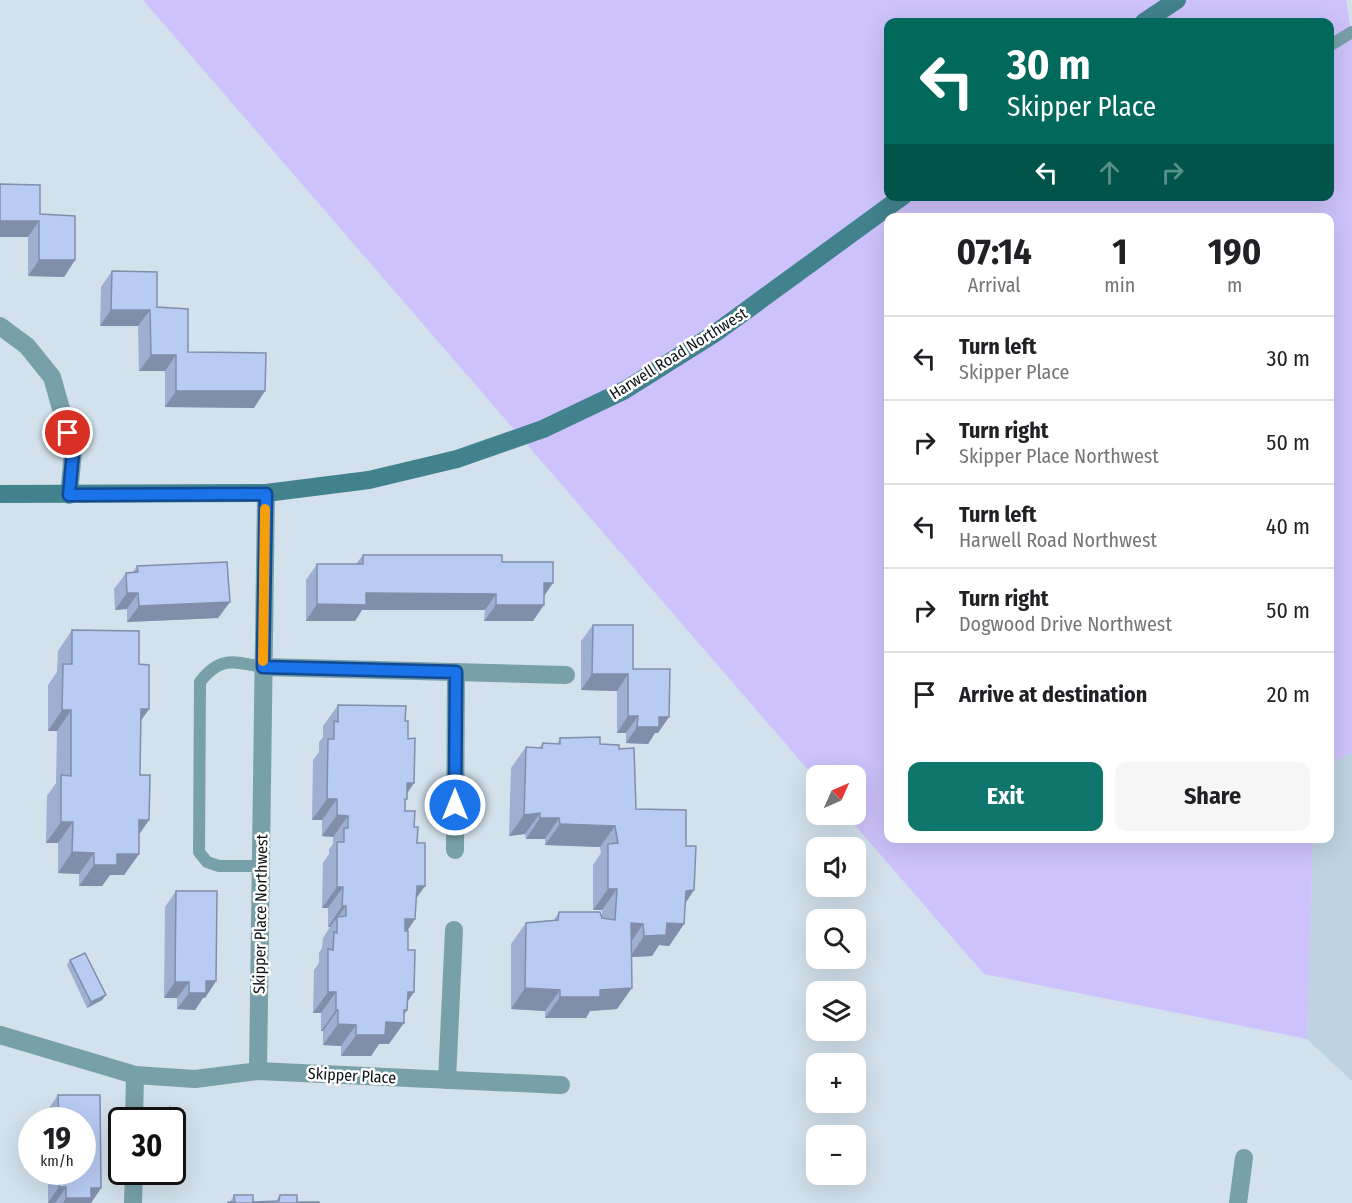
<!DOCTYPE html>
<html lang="en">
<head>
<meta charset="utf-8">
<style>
  body { margin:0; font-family:"Fira Sans Condensed",sans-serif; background:#f6f6f6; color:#202124; height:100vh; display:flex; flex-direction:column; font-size:22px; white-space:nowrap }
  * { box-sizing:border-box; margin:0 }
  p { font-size:20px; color:#757577 }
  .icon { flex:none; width:33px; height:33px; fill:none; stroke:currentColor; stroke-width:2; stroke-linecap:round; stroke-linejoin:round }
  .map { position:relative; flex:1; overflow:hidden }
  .sheet { position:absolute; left:884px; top:213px; width:450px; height:630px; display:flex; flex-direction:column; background:#fff; border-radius:12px; box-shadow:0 6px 24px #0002 }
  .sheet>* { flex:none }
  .hud { position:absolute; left:884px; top:18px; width:450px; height:183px; border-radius:12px; box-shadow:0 6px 24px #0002; background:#00695c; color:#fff; overflow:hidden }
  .needle { width:39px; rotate:45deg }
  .controls { position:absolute; left:806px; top:765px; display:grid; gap:12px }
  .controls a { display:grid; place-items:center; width:60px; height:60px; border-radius:12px; background:#fff; box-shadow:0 6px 24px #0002; font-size:30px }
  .speed { position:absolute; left:18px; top:1107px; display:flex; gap:12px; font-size:30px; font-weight:700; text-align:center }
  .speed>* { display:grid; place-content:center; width:78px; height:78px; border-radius:50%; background:#fff; box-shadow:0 6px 24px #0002; line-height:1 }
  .speed small { font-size:15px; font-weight:400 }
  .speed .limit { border:3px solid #111; border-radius:9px; background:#fff; color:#111 }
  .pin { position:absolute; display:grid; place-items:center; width:51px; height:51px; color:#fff; margin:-26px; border:3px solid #fff; border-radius:50%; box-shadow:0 2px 6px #0007 }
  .me { position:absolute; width:66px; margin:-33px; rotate:0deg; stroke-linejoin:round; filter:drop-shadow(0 0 4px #0008) }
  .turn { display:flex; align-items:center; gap:21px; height:126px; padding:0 24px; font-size:27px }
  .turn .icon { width:78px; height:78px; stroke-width:2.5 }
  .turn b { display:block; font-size:42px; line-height:51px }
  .lanes { display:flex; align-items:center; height:57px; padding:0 24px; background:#0003; justify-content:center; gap:30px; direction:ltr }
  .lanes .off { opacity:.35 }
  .eta { display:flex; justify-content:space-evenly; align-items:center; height:102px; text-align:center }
  .eta b { font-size:36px; font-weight:700; line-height:42px }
  .button { display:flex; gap:12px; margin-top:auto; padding:12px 24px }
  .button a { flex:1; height:69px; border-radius:12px; background:#0f766e; color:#fff; font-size:24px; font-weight:700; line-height:69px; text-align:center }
  .button a+a { background:#f6f6f6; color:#202124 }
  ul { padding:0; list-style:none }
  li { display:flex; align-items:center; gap:18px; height:84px; padding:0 24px; border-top:2px solid #e0e0e0 }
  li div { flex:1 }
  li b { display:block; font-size:22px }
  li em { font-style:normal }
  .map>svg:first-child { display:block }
  .built { fill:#bdd3e1 }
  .green { fill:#cdc2fb; fill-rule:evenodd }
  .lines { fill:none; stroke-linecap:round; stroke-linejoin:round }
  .lane { stroke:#78a0a8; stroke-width:12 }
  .street { stroke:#78a0a8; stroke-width:18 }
  .secondary { stroke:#41828c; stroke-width:18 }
  .wall { fill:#9eafd1 }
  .shaded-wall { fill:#818eaa }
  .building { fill:#b8cbf3; stroke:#818eaa; stroke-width:1.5 }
  .route-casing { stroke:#114b97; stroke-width:15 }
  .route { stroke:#1a73e8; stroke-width:10 }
  .slow { stroke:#f59e0b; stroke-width:10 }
  .labels { text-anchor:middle; stroke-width:5; stroke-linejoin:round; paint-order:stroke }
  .street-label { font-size:16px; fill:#0c1114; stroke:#fff }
</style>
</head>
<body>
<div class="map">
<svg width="1352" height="1203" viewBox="0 0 1352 1203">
  <rect width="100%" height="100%" fill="#d2e1ec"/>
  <polygon class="built" points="1352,752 1352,1081 1307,1039 1313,839 1329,838 1329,765"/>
  <path class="green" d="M143,0H1346L1352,37V752L1329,765V218H888V838L1313,839L1307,1039L984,974L846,815L855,814V776H816V779ZM888,22H1329V196H888Z"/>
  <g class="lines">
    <g class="lane">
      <polyline points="1329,46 1352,32"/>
      <path d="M261,866H219L207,862L199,852L200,682C220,655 235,662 263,667"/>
    </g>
    <g class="street">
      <polyline points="0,326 27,346 52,377 73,451 69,495"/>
      <polyline points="263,667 566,675"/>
      <polyline points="455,850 456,672"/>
      <polyline points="0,1035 135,1075 195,1079 258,1071 561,1085"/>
      <polyline points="258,1071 266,493"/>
      <polyline points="447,1080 454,930"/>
      <polyline points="134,1120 135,1075"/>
      <polyline points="133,1203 134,1172"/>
      <polyline points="1238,1203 1244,1158"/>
    </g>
    <g class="secondary">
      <polyline points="1144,22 1177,0"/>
      <polyline points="0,494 266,493 369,480 457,459 543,429 625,390 714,334 903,196"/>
    </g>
  </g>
  <g class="wall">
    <polygon points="40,214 75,260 64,277 28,276 28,237"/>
    <polygon points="112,271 157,307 188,352 254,408 165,407 165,371 139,371 138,326 100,326 101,287"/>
    <polygon points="363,555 502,562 544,596 533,621 484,621 485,610 362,610 355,621 306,621 306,580 317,564 356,564"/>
    <polygon points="137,566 230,602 218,618 127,622 127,609 115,610 114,589 126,573 133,572"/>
    <polygon points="593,625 633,669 658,733 655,733 648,744 626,743 626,733 617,733 617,691 581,690 581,641"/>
    <polygon points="72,630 139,664 149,709 141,721 140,775 149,820 139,835 139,854 124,875 110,875 102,886 79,886 79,874 58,873 58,843 46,843 47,796 56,783 57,731 48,731 48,685 57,672 58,651"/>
    <polygon points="338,705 405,721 407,793 405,802 405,811 414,827 425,886 416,898 415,919 407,931 408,950 414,992 408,1001 404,1015 389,1044 379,1044 371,1056 341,1056 341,1046 323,1045 323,1031 321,1031 321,1013 313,1013 314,970 319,963 319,953 322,948 323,938 330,927 328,927 328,908 322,908 323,863 329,854 329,849 333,844 333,837 322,836 322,820 312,820 313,760 319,752 319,742 323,737 323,726"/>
    <polygon points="560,738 600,744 619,749 636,809 686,846 694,890 685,904 684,924 669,946 659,945 652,956 632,957 617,1009 590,1011 586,1018 545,1018 545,1011 511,1009 511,944 526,923 554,920 559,912 602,918 602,910 593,910 593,865 601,853 600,847 545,845 545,839 526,839 525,834 509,836 511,768 526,747 540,747 543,743 557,744"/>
    <polygon points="176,891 216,981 205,998 203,998 195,1010 177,1009 177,998 164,998 165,907"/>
    <polygon points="70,960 102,1000 87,1008 67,965"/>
    <polygon points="58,1095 100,1095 101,1188 91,1203 48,1203 48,1172 82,1172 82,1120 47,1120 47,1111"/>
    <polygon points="234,1195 253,1202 276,1201 280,1195 297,1202 230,1202"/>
  </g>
  <g class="shaded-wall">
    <polygon points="0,221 39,221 28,237 0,237"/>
    <polygon points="39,260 75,260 64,277 28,276"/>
    <polygon points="111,310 150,310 138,326 100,326"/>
    <polygon points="151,355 176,355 165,371 139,371"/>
    <polygon points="176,391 265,391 254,408 165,407"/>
    <polygon points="544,583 553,583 542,599"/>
    <polygon points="127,593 138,593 127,609 115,610"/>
    <polygon points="366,593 496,594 485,610 362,610 355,621 306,621 317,604"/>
    <polygon points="230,602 218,618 127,622 139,606"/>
    <polygon points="496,605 544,605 533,621 484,621"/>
    <polygon points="592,674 628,674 617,691 581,690"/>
    <polygon points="141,709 149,709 134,730"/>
    <polygon points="62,710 71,710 57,731 48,731"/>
    <polygon points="628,716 638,716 626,733 617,733"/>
    <polygon points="659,717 669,717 658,733 655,733 648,744 626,743 637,727"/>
    <polygon points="407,783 414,783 400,804"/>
    <polygon points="327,799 337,799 322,820 312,820"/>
    <polygon points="540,813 525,834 509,836 524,815"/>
    <polygon points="337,815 348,816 333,837 322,836"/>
    <polygon points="540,818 559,818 545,839 526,839"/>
    <polygon points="139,820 149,820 134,841"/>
    <polygon points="61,822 73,822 58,843 46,843"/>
    <polygon points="560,824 615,826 600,847 545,845"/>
    <polygon points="72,852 94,853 79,874 58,873"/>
    <polygon points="117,854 139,854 124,875 110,875 102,886 79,886 94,865"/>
    <polygon points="417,886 425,886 410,907"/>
    <polygon points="337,887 343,887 328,908 322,908"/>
    <polygon points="608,889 617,889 602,910 593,910"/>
    <polygon points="694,890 680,911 686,891"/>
    <polygon points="342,906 346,906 330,927 328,927"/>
    <polygon points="405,919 415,919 401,940"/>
    <polygon points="631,923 643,924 629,945"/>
    <polygon points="667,923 684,924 669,946 659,945 652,956 630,957 644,936"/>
    <polygon points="206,981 216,981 205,998 203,998 195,1010 177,1009 189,993"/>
    <polygon points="175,982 189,982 177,998 164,998"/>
    <polygon points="525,988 560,990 545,1011 511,1009"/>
    <polygon points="632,988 617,1009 590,1011 586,1018 545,1018 560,997 600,990"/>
    <polygon points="328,992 336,992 321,1013 313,1013"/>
    <polygon points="408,992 414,992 399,1013"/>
    <polygon points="106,995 102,1000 87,1008 91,1002"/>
    <polygon points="336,1010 338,1010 323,1031 321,1031"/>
    <polygon points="404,1010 407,1010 399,1023 404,1023 389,1044 379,1044 371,1056 341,1056 356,1035 386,1022"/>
    <polygon points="338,1024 356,1025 341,1046 323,1045"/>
    <polygon points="59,1187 66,1187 55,1203 48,1203"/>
    <polygon points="91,1188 101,1188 91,1203 63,1203 66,1198"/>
  </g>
  <g class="building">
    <polygon points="0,184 40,185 40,214 75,216 75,260 39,260 39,221 0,221"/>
    <polygon points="112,271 157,272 157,307 188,309 188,352 266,353 265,391 176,391 176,355 151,355 150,310 111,310"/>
    <polygon points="363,555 502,555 502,562 553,562 553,583 544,583 544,605 496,605 496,594 366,593 366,605 317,604 317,564 363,564"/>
    <polygon points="227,562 230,602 139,606 138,593 127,593 126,573 138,572 137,566"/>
    <polygon points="593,625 633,625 633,669 670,669 669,717 659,717 659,727 637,727 638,716 628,716 628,674 592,674"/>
    <polygon points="72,630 139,631 139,664 149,665 149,709 141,709 140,775 150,775 149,820 139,820 139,854 117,854 117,865 94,865 94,853 72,852 73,822 61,822 61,775 71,776 71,710 62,710 63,664 72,664"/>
    <polygon points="338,705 406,706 405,721 408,721 408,739 415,738 414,783 407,783 407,799 405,799 405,811 415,811 414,827 418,827 417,843 425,843 425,886 417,886 415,919 405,919 405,931 408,931 408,950 415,950 414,992 408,992 407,1010 404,1010 404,1023 386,1022 385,1035 356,1035 356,1025 338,1024 338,1010 336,1010 336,992 328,992 328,949 333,950 334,932 337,933 337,917 346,916 346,906 342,906 343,887 337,887 337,842 344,842 344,828 348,828 348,816 337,815 337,799 327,799 328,739 334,739 334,721 338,722"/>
    <polygon points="600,737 600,744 619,745 619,749 634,748 636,809 686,810 686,846 696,846 694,890 686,891 684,924 667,923 666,935 644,936 643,924 631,923 632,988 600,990 600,997 560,997 560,990 525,988 526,923 558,920 559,912 600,912 602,918 615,920 617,889 608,889 608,844 618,843 615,826 560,824 559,818 540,818 540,813 524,815 526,747 542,748 543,743 560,744 560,738"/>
    <polygon points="176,891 217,891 216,981 206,981 206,993 189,993 189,982 175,982"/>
    <polygon points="85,953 106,995 91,1002 70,960"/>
    <polygon points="58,1095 100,1095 101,1188 91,1188 91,1198 66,1198 66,1187 59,1187 59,1172 82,1172 82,1120 59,1120"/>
    <polygon points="170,1107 183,1120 172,1131 172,1120 157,1120"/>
    <polygon points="234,1195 253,1195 253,1202 279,1201 280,1195 297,1195 297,1202 319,1202 319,1203 228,1203 228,1202 235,1202"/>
  </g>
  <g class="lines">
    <defs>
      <polyline id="route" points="68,433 73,452 69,495 266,494 263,667 456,672 455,805"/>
    </defs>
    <use href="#route" class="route-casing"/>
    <use href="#route" class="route"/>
    <polyline class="slow" points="263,661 265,509"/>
  </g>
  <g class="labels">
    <g class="street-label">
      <text transform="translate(678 353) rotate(-32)" y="6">Harwell Road Northwest</text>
      <text transform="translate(260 914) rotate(-89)" y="6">Skipper Place Northwest</text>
      <text transform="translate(352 1075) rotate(3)" y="6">Skipper Place</text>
    </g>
  </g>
</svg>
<div class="controls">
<a><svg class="needle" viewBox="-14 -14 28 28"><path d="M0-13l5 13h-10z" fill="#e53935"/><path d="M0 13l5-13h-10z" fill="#757577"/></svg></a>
<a><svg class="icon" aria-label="sound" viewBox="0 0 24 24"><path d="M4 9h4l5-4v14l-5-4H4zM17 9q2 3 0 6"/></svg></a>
<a><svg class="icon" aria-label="search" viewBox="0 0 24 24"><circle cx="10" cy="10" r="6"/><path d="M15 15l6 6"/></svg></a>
<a><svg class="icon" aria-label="layers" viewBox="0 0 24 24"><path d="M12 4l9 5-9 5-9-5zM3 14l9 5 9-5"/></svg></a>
<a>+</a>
<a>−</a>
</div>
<div class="speed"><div>19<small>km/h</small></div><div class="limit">30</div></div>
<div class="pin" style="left:68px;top:433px;background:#d93025"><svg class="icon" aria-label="arrive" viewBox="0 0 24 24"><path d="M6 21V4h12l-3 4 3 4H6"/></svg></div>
<svg class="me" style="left:455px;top:805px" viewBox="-20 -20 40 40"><circle r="17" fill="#1a73e8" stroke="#fff" stroke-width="3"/><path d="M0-11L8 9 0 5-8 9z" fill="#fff"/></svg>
<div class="hud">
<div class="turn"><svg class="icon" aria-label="left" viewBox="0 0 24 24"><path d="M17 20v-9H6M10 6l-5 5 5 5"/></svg><div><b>30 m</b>Skipper Place</div></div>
<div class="lanes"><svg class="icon" aria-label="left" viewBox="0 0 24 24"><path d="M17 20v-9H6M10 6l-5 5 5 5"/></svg><svg class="icon off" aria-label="ahead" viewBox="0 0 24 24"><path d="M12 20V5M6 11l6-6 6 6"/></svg><svg class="icon off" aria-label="right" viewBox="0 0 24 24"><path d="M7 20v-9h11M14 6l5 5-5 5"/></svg></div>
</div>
<section class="sheet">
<div class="eta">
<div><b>07:14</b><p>Arrival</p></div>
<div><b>1</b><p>min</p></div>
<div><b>190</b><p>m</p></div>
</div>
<ul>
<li><svg class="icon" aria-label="left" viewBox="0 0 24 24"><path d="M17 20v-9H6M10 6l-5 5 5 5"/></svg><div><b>Turn left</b><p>Skipper Place</p></div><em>30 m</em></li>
<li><svg class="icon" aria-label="right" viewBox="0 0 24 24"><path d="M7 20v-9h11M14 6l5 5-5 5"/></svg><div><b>Turn right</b><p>Skipper Place Northwest</p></div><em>50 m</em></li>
<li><svg class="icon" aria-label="left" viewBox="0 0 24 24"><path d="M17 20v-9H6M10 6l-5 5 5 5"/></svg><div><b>Turn left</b><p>Harwell Road Northwest</p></div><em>40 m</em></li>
<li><svg class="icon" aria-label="right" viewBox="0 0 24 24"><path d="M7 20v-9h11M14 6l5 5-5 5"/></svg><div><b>Turn right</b><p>Dogwood Drive Northwest</p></div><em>50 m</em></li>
<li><svg class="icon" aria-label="arrive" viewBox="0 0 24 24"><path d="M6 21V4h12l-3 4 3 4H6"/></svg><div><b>Arrive at destination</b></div><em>20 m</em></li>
</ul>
<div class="button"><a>Exit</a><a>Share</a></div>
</section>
</div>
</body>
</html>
